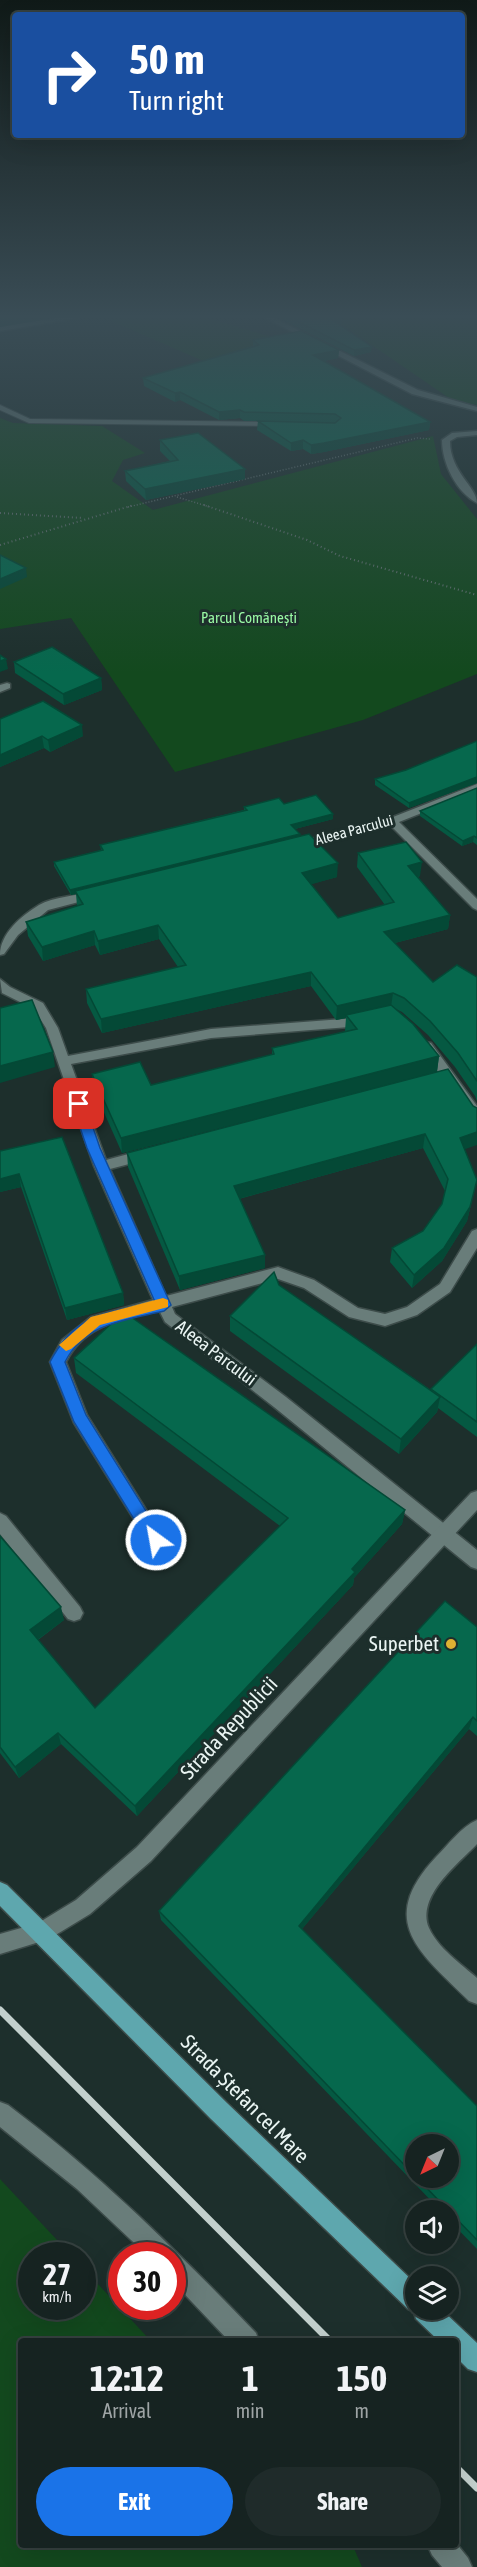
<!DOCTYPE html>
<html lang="en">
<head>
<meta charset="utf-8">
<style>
  body { margin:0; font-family:"Asap Condensed",sans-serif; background:#1f2b2a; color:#f1f3f6; height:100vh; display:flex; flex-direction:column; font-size:22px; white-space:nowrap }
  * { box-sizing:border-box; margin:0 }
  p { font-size:20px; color:#9ea4a5 }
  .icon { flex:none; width:33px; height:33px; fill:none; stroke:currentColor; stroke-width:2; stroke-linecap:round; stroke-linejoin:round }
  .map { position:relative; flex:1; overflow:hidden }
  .drawer { position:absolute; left:18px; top:2338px; width:441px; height:210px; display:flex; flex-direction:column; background:#162321; border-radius:6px; box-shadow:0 6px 24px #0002,0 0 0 2px #35403f }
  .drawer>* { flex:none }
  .banner { position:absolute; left:12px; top:12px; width:453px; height:126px; border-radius:6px; box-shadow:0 6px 24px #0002,0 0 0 2px #35403f; background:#1a4fa0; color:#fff; overflow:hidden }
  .needle { width:39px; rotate:223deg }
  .fabs { position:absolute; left:405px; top:2134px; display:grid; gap:12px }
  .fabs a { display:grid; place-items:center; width:54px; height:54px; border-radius:50%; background:#162321; box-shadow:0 6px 24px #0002,0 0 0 2px #35403f; font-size:30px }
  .speed { position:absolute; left:18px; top:2242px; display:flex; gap:12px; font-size:30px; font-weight:700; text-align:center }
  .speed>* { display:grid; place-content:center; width:78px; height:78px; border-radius:50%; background:#162321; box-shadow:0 6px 24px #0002,0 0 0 2px #35403f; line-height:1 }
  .speed small { font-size:15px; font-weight:400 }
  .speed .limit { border:9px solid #d22; background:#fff; color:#111 }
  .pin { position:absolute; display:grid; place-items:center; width:51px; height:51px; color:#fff; margin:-26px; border-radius:12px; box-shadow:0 3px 9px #0006 }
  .me { position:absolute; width:66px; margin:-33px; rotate:328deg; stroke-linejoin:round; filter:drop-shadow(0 0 4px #0008) }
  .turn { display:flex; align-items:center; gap:21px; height:126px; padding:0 18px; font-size:27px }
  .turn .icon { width:78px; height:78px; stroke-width:2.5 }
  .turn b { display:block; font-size:42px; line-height:51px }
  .eta { display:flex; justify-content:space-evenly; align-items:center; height:102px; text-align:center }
  .eta b { font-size:36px; font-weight:700; line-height:42px }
  .action { display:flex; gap:12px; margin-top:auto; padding:12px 18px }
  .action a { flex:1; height:69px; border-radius:36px; background:#1a73e8; color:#fff; font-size:24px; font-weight:700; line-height:69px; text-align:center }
  .action a+a { background:#1f2b2a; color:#f1f3f6 }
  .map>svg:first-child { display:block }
  .green { fill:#13491e }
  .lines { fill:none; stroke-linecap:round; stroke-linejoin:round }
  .lane-casing { stroke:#3d4c4a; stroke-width:2 }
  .street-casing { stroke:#3d4c4a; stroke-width:3 }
  .secondary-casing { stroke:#3d4c4a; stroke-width:3 }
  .primary-casing { stroke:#3d4c4a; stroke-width:3 }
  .path-far1 { stroke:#647371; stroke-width:1.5; stroke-dasharray:1 2; stroke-linecap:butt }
  .path { stroke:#647371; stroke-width:2; stroke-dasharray:1 3; stroke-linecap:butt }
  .lane { fill:#697d7a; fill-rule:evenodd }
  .street { fill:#697d7a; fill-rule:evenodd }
  .secondary { fill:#697d7a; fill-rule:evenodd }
  .primary { fill:#5ea7ae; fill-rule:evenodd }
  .rail { stroke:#c3d0cd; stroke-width:7 }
  .wall { fill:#055942; fill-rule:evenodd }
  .shaded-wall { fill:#044936 }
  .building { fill:#06684d; stroke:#044936; stroke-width:1.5 }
  .route { fill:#1a73e8; stroke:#114b97; stroke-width:1.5 }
  .slow { fill:#f59e0b }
  .poi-dot { fill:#deb133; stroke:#1d2f2c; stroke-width:2 }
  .labels { text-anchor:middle; stroke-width:6; stroke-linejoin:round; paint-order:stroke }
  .far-park-label { font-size:15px; fill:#99f8a4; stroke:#1d2f2c }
  .far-street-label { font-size:15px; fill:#eaf5f3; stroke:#1d2f2c }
  .street-label { font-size:18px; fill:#eaf5f3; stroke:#1d2f2c }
  .near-poi-label { font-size:21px; fill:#eaf5f3; stroke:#1d2f2c; text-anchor:end }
  .near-street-label { font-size:21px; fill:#eaf5f3; stroke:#1d2f2c }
</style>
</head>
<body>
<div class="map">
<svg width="477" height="2567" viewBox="0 0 477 2567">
  <rect width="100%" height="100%" fill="#1d2f2c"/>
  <g class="green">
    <polygon points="160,313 190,313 327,353 238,376 109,320"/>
    <polygon points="325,313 477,313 477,405 452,400"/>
    <polygon points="0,418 13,423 102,426 145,453 123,460 112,481 153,510 433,436 441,474 477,519 477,674 363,720 175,772 71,618 0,629"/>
    <polygon points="0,2179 72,2256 32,2256 32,2307 82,2307 83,2268 151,2341 21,2342 21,2546 353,2546 362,2567 0,2567"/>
  </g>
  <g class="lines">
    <defs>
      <polygon id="lane" points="0,405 30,419 274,422 277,424 274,426 29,423 0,410"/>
      <g id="street">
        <polygon points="89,313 106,313 0,331 0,327"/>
        <polygon points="256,313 264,313 418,390 477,407 477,411 412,394"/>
        <path d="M477,431V435L457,437L450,441C450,472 477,487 477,503C456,492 442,463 442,440L452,433Z"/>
        <polygon points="7,683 10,684 10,688 0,692 0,685"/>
        <polygon points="477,784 477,791 399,822 477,899 477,910 473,908 390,825 298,847 292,844 388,819"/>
        <path d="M94,892L100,895L98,897L48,910L18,935L4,954L0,955C0,934 21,916 39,905C53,897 78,895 94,892Z"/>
        <path d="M0,979L10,987L43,1003L58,1028L68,1056L211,1029L369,1017V1023L349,1027L211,1038L71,1064L106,1160L147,1149L154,1154L152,1158L110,1169L166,1296L278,1267L314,1280L358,1308L385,1314L407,1307L440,1284L472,1231L477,1229V1248L450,1292L417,1315L385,1326L349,1317L304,1288L278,1279L172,1307L175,1314L286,1397L477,1550V1569L471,1567L274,1407L165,1322L159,1310C122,1320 85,1324 66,1362L87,1415L165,1540L162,1545L156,1548L150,1545L74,1423L50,1362L62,1340L91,1317L153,1300L94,1166L46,1028L34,1009L2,993Z"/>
        <polygon points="426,1042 431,1043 477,1106 477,1121 472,1119 421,1049 420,1046 421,1043"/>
        <polygon points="0,1513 6,1516 80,1607 83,1613 80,1619 74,1621 68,1619 0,1534"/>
        <path d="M477,1820V1844C458,1864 416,1896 429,1928C438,1948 461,1964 477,1978V2004L469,2001C421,1953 375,1922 436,1857C448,1845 461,1827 477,1820Z"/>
        <polygon points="42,1922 49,1925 52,1932 49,1939 0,1954 0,1934"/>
        <path d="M0,2102L8,2105C102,2176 175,2249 256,2333L259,2342H230L172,2281V2256H148L77,2189L0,2127Z"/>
        <polygon points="456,2543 468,2558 472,2567 442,2567 432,2555 428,2546 456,2546"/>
      </g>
      <polygon id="secondary" points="477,1491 477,1510 151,1861 90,1914 49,1939 42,1942 35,1939 32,1932 35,1925 76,1900 137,1847 471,1493"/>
      <polygon id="primary" points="0,1882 7,1885 227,2103 416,2284 416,2310 442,2310 477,2343 477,2372 468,2369 456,2357 456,2342 440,2342 416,2319 414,2312 408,2309 211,2119 0,1906"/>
    </defs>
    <use href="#lane" class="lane-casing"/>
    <use href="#street" class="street-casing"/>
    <use href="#secondary" class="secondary-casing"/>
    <use href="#primary" class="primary-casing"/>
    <g class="path-far1">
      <polyline points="177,497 210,507"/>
      <polyline points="128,507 417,438 430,439"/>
    </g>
    <g class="path">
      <polyline points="204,505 307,540 340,556 477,595"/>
      <polyline points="0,513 83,518"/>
      <polyline points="0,545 134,505"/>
    </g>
    <use href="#lane" class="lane"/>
    <use href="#street" class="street"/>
    <use href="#secondary" class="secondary"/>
    <use href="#primary" class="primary"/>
    <g class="rail">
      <polyline points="0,2010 331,2342"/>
      <polyline points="456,2467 477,2488"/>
    </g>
  </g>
  <g class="wall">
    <polygon points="273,313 330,313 341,324 340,325 371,352 354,356 287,322"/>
    <polygon points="253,340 339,350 338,358 324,361 430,422 429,430 324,452 311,454 303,449 291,451 257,430 258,421 244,421 240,418 219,420 180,400 175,402 144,386 143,378 253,346"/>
    <polygon points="160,440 245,479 146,500 126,481 125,471 170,461 160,451"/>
    <polygon points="14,662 101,678 102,690 64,705 15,673"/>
    <polygon points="0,719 83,736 50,752 44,748 0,767"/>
    <polygon points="477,741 477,783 409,808 375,785 375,779 406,770"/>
    <polygon points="477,788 477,845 473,842 462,846 420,816 420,811"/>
    <polygon points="284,804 333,814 333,819 295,829 300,836 337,877 311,884 338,918 385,905 357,867 358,853 420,876 418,877 450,915 448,929 395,943 433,982 477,977 477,1101 475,1096 455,1067 428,1035 402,1012 396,1009 439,1056 437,1071 464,1149 477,1180 467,1221 442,1261 412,1288 390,1262 392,1248 423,1231 442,1204 445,1191 423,1148 239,1199 265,1255 265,1268 180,1290 128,1167 127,1153 343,1096 122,1153 94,1090 92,1074 151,1085 272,1055 272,1048 345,1032 345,1031 346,1018 336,1020 311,986 102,1033 87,1003 86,989 178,967 159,939 100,955 95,945 43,961 28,936 26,922 77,906 76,894 71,895 54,866 54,862 101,850 100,845 244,810 244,807"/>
    <polygon points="0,1151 123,1293 124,1305 67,1320 21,1187 0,1192"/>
    <polygon points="279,1285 431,1390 431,1389 477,1344 477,1437 438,1408 437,1412 399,1454 230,1331 230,1316"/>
    <polygon points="74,1358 405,1510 402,1524 354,1578 353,1585 137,1816 61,1744 19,1778 0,1753 0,1536 64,1620 38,1640 95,1708 280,1526 76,1373"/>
    <path d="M477,1627V1736L469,1729L302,1929L477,2106V2249L448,2219V2211H441L161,1920L159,1911ZM416,2145L448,2178H416Z"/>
  </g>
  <g class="shaded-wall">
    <polygon points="52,313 83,313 0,327 0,322"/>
    <polygon points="342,319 341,324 334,326 334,321"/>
    <polygon points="372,347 371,352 354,356 354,350"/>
    <polygon points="339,350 338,358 313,363 313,355"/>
    <polygon points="180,392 180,400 175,402 175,393"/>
    <polygon points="240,410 240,418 219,420 219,412"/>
    <polygon points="430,422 429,430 324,452 311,454 311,445"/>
    <polygon points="303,440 303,449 291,451 291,443"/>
    <polygon points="245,469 245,479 146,500 145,489"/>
    <polygon points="26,568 27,577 0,589 0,579"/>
    <polygon points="6,659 8,669 0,672 0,661"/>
    <polygon points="101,678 102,690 64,705 63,694"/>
    <polygon points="82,725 83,736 50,752 48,740"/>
    <polygon points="42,736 44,748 0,767 0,755"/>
    <polygon points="477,777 477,783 409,808 409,803"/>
    <polygon points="333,814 333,819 291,830 291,825"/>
    <polygon points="300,834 299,839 75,891 76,894 71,895 70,890"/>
    <polygon points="474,836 473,842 462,846 463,841"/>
    <polygon points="422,862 420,876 407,880 408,866"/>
    <polygon points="338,863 337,877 302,887 302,873"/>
    <polygon points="450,915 448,929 383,946 384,932"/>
    <polygon points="158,925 159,939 100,955 98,941"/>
    <polygon points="94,931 95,945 43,961 42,947"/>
    <polygon points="311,972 311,986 102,1033 101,1019"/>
    <polygon points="393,993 391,1007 346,1015 346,1018 336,1020 337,1006"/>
    <polygon points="53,1052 55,1067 0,1083 0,1066"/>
    <polygon points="439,1056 437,1072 122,1153 121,1138"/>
    <polygon points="477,1132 477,1145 457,1152 460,1138"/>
    <polygon points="425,1134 423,1148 234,1200 234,1186"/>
    <polygon points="19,1174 21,1187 0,1192 0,1179"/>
    <polygon points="477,1180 467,1221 442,1261 412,1288 414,1275"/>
    <polygon points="265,1255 265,1268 180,1290 179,1276"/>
    <polygon points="123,1293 124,1305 67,1320 65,1308"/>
    <polygon points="440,1397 437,1412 399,1454 401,1439"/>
    <polygon points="405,1510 402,1524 354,1578 353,1585 137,1816 135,1806"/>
    <polygon points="61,1607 64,1620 33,1643 30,1630"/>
    <polygon points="473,1717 469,1729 297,1935 299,1926"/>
    <polygon points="58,1733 61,1744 19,1778 15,1767"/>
  </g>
  <g class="building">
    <polygon points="0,313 52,313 0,322"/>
    <polygon points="281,313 330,313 342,319 334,321 372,347 354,350"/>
    <polygon points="301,331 339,350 313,355 430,422 324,443 311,445 303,440 291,443 258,421 335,423 341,418 335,414 244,412 240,410 219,412 180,392 175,393 143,378 259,345 253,340"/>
    <polygon points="198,433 245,469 145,489 125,471 178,460 160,440"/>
    <polygon points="0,555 26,568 0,579"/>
    <polygon points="52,647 101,678 63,694 14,662"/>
    <polygon points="0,655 6,659 0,661"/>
    <polygon points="43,701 82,725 48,740 42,736 0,755 0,719"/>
    <polygon points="477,741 477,777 409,803 375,779 406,770"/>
    <polygon points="477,788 477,838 474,836 463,841 420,811"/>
    <polygon points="316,795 333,814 291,825 300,834 70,890 54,862 103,850 100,845 247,810 244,807 279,798 284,804"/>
    <polygon points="309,834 338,863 302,873 338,918 394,902 358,853 406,842 422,862 408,866 450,915 384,932 433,982 457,965 477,977 477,1081 458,1053 430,1021 404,998 393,993 337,1006 311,972 101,1019 86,989 186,965 158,925 98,941 94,931 42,947 26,922 83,904 75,891"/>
    <polygon points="32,1000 53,1052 0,1066 0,1008"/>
    <polygon points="391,1005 413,1024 439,1056 121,1138 92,1074 140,1062 151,1085 274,1054 272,1048 357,1029 346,1015"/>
    <polygon points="448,1069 473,1106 477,1108 477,1132 460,1138 477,1180 470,1207 444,1248 414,1275 392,1248 423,1231 442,1204 448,1179 425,1134 234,1186 265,1255 179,1276 127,1153"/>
    <polygon points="62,1137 123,1293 65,1308 19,1174 0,1179 0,1151"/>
    <polygon points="274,1272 279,1285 440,1397 401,1439 230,1316"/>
    <polygon points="124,1312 405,1510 352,1569 355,1572 135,1806 58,1733 15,1767 0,1747 0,1536 61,1607 30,1630 95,1708 288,1518 74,1358"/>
    <polygon points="477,1344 477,1422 431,1389"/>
    <polygon points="445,1601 477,1627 477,1721 473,1717 299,1926 477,2106 477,2240 417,2178 448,2178 448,2145 416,2145 416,2177 159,1911"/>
  </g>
  <linearGradient id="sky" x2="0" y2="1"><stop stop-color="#101a18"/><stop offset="0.47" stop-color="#3a4d56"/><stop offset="1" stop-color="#3a4d56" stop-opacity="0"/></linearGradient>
  <rect width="477" height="673" fill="url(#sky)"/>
  <path class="route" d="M79,1100L85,1104L100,1148L171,1305L164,1311C125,1320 85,1323 65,1362L86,1415L161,1535L164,1540L161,1545L156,1547L150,1545L74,1422L50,1362C75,1313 107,1313 155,1302L87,1148L72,1104Z"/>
  <polygon class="slow" points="163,1298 168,1300 168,1307 100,1325 71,1349 66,1351 59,1345 91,1317"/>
  <circle class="poi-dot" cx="451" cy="1644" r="6"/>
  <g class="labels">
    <g class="far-park-label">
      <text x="249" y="623">Parcul Comănești</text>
    </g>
    <g class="far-street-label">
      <text transform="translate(354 830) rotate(-15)" y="5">Aleea Parcului</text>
    </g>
    <g class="street-label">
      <text transform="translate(216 1353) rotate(37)" y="6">Aleea Parcului</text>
    </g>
    <g class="near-poi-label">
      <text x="439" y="1651">Superbet</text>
    </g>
    <g class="near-street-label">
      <text transform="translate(229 1728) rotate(-47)" y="7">Strada Republicii</text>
      <text transform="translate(245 2099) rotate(45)" y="7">Strada Ștefan cel Mare</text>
    </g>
  </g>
</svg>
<div class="fabs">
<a><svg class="needle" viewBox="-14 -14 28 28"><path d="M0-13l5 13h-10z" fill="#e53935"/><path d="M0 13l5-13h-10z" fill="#9ea4a5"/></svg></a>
<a><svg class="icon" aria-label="sound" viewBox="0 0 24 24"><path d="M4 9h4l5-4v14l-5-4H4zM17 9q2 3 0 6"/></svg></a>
<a><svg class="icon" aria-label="layers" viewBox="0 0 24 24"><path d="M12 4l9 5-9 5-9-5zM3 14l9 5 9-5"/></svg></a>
</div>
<div class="speed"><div>27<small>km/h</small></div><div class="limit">30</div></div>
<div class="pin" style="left:79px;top:1104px;background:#d93025"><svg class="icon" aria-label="arrive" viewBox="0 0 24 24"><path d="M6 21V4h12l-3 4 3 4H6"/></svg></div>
<svg class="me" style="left:156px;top:1540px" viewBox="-20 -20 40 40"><circle r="17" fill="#1a73e8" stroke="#fff" stroke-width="3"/><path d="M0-11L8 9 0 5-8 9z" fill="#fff"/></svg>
<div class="banner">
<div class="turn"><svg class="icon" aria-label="right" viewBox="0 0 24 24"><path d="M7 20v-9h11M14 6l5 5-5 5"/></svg><div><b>50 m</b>Turn right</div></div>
</div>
<section class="drawer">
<div class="eta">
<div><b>12:12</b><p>Arrival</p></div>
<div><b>1</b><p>min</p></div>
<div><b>150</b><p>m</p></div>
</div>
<div class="action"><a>Exit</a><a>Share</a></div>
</section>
</div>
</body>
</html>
